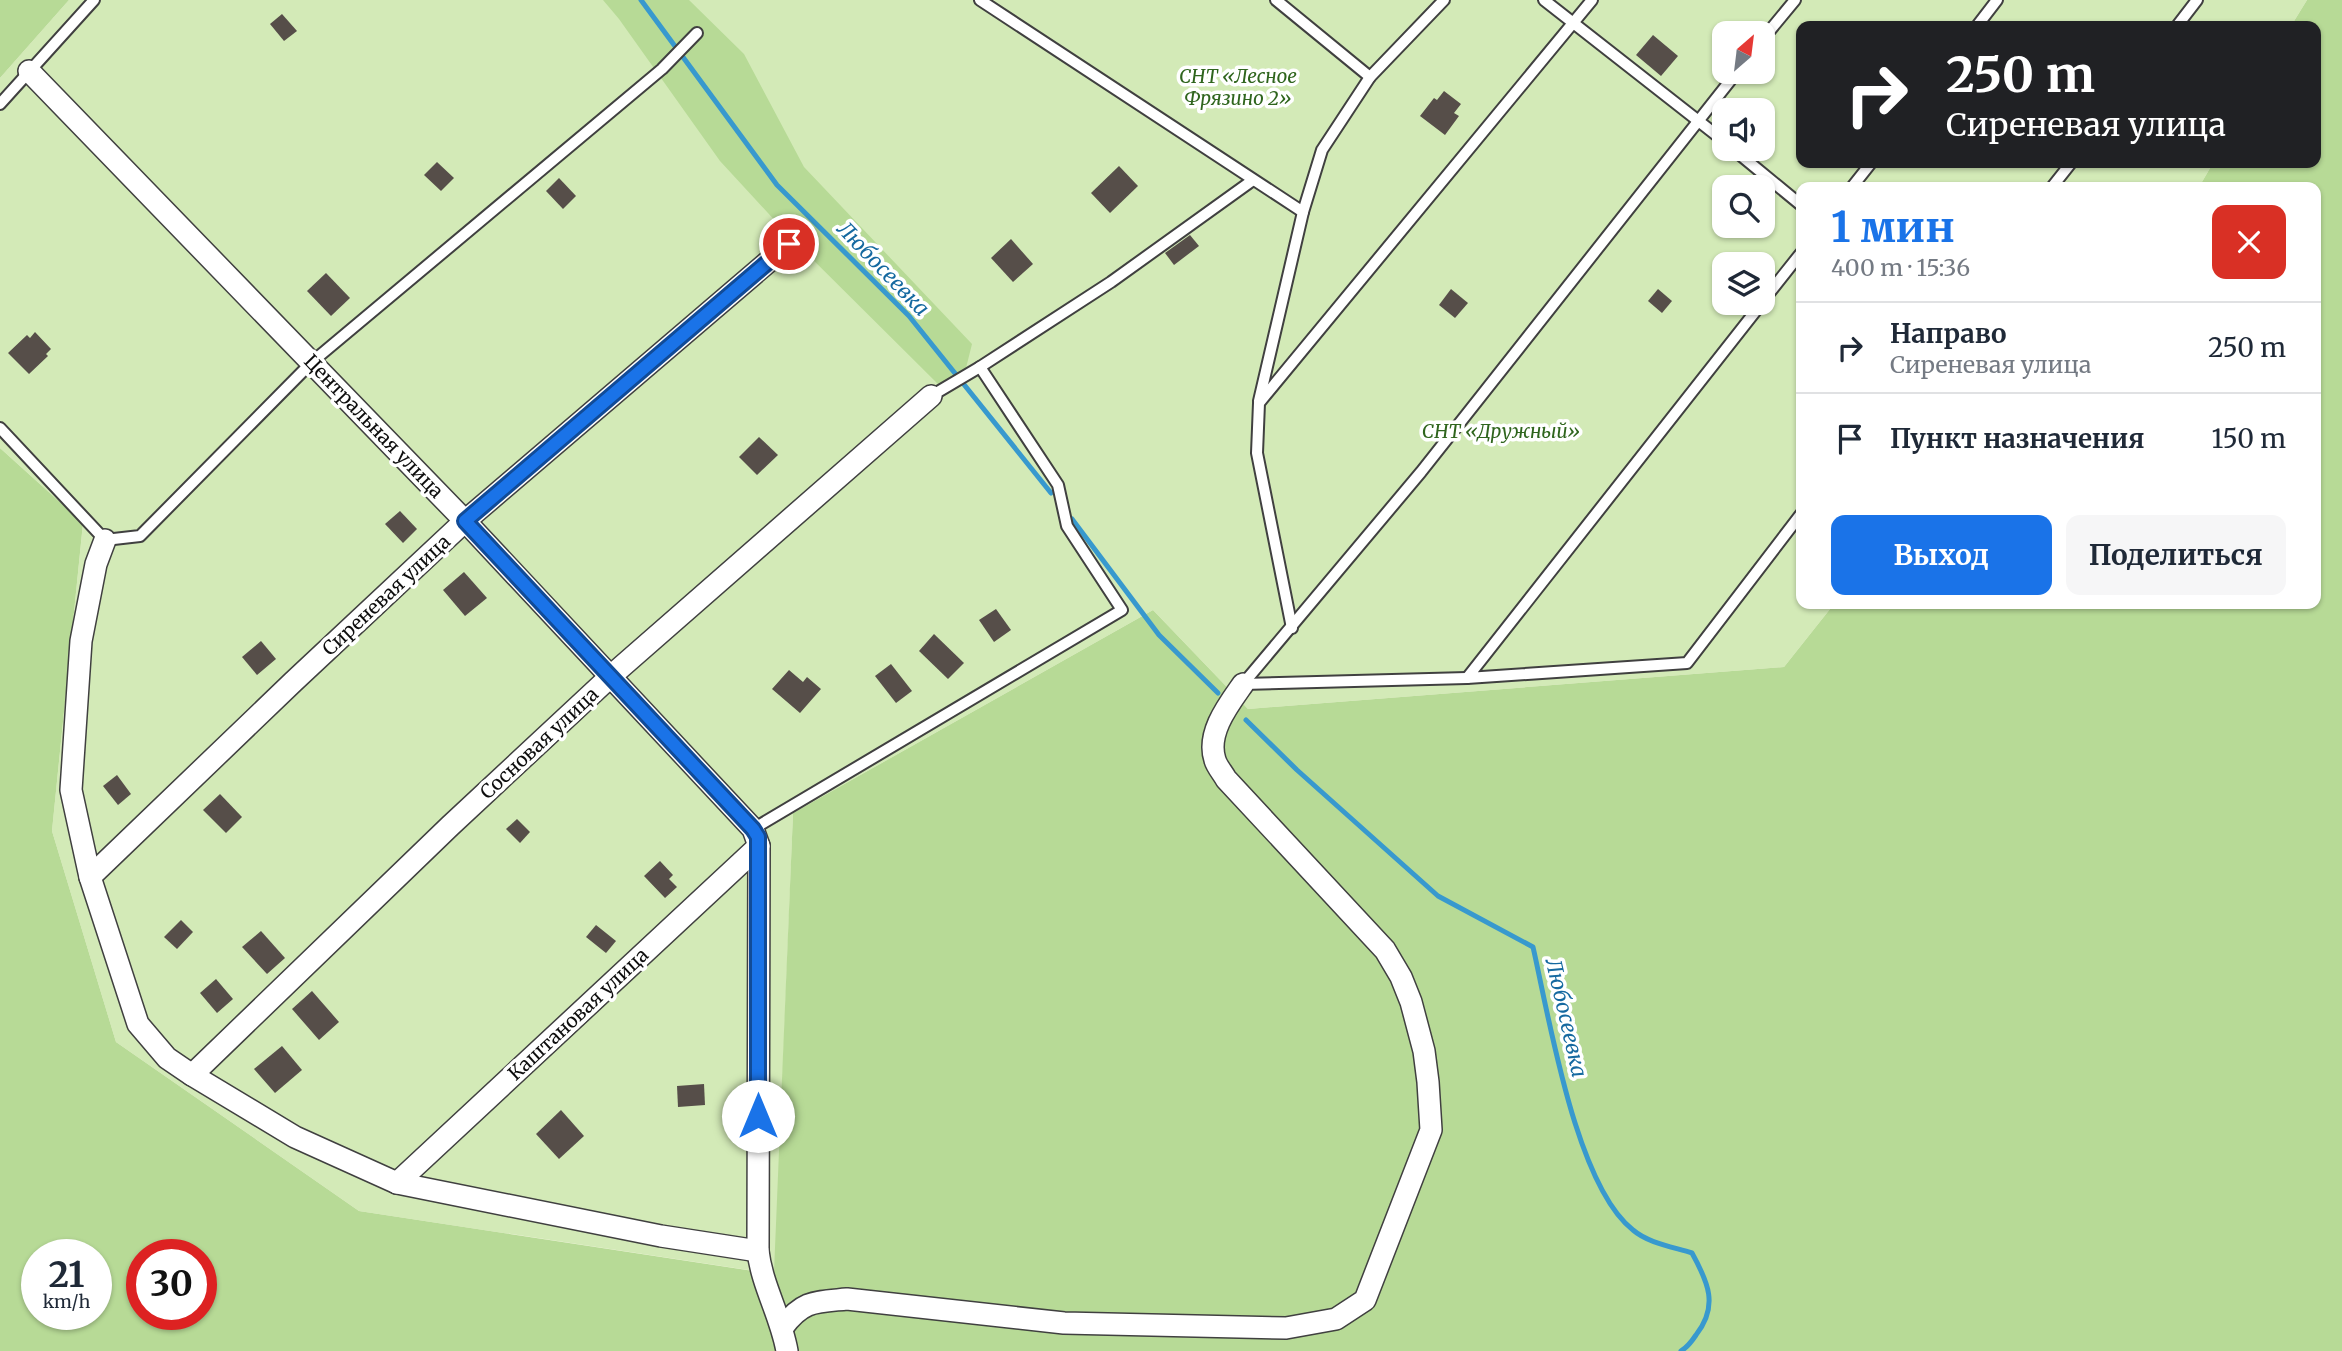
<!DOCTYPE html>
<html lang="ru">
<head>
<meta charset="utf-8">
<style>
  body { margin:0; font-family:Merriweather,serif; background:#f6f6f7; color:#1f2937; height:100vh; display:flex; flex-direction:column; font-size:26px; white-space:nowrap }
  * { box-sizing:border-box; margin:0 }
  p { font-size:23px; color:#747a83 }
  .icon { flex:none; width:38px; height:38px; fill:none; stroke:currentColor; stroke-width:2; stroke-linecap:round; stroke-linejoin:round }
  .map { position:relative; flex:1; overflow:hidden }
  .side { position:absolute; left:1796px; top:182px; width:525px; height:427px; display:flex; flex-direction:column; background:#fff; border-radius:14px; box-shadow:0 2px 5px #0004 }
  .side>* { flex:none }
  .hud { position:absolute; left:1796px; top:21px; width:525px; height:147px; border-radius:14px; box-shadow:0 2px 5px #0004; background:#202124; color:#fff; overflow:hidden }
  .needle { width:46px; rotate:28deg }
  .tools { position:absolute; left:1712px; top:21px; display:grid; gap:14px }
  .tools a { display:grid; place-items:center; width:63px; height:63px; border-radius:14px; background:#fff; box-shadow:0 2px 5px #0004; font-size:35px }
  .speed { position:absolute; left:21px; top:1239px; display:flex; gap:14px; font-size:35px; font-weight:700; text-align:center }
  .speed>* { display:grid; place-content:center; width:91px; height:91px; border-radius:50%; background:#fff; box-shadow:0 2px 5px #0004; line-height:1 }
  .speed small { font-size:18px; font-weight:400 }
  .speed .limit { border:10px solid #d22; background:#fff; color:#111 }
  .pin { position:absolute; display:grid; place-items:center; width:60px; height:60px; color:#fff; margin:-30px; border:4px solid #fff; border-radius:50%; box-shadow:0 2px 7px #0007 }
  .me { position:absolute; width:77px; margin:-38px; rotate:0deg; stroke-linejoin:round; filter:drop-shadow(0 0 5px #0008) }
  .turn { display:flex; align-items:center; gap:24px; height:147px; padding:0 35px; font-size:32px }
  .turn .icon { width:91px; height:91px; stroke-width:2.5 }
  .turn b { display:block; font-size:49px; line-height:60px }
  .round { display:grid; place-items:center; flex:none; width:74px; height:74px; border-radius:14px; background:#f6f6f7 }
  .summary { display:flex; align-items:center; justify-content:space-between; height:119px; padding:0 35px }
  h1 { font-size:42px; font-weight:700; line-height:52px; color:#1a73e8 }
  .cta { display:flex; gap:14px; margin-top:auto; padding:14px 35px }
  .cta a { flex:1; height:80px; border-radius:14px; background:#1a73e8; color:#fff; font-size:28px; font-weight:700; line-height:80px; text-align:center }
  .cta a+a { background:#f6f6f7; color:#1f2937 }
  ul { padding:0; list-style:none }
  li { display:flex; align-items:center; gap:21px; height:91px; padding:0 35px; border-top:2px solid #e0e1e3 }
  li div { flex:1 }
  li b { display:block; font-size:26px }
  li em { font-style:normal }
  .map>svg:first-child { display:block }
  .green { fill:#d3eab7; fill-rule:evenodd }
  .forest { fill:#b7da96; fill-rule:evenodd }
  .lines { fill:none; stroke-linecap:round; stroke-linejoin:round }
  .stream { stroke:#3899ce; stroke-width:5 }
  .building { fill:#564e49 }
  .lane-casing { stroke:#404040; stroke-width:14 }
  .street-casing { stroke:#404040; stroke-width:24 }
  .lane { stroke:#fff; stroke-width:10 }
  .street { stroke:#fff; stroke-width:21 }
  .route-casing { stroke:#114b97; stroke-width:18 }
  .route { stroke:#1a73e8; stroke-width:12 }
  .labels { text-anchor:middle; stroke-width:7; stroke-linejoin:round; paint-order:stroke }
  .park-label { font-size:19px; font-style:italic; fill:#2f651d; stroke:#fff }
  .street-label { font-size:19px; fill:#0d0d0d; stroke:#fff }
  .water-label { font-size:21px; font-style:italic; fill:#1569a0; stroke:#fff }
</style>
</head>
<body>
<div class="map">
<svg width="2342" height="1351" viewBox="0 0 2342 1351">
  <rect width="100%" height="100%" fill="#fffbed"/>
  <path class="green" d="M69,0H2307L2291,26H1801V163H2213L2199,187H2176L2160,183L2156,187H1801V604H1834L1784,667L1248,709L1153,610L793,813L775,1272H761L359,1211L116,1042L52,831L83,523L0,448V78ZM1724,33H1762V72H1724ZM1724,110H1762V149H1724ZM1724,187H1762V226H1724ZM1724,264H1762V303H1724Z"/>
  <g class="forest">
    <polygon points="0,0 69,0 0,78"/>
    <polygon points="603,0 689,0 744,54 804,167 972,344 965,372 941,387 790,237 720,161 619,19"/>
    <path d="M2307,0H2342V1351H0V448L83,523L52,831L116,1042L359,1211L760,1272H774L793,813L1153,610L1248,709L1784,667L1834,604H2315V187H2199L2213,163H2315V26H2291ZM37,1255H96V1314H37ZM142,1255H201V1314H142Z"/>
  </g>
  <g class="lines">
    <g class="stream">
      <polyline points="641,0 777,185 909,316 1051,493"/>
      <polyline points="1072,519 1159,635 1218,693"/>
      <path d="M1246,720L1297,770L1438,896L1533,947C1549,1017 1576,1186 1633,1230C1648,1243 1673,1247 1692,1253C1708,1282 1719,1306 1696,1335C1692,1341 1688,1347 1681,1351"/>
    </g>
  </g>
  <g class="building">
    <polygon points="282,14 297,31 284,41 270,24"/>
    <polygon points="1653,35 1678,56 1661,76 1636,55"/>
    <polygon points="1444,91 1461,104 1454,113 1459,116 1445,135 1420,116 1434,98 1437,100"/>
    <polygon points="437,162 454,178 441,191 424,175"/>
    <polygon points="1119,166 1138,186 1110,213 1091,193"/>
    <polygon points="559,178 576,196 563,209 546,191"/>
    <polygon points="1190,235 1199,246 1174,265 1165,253"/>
    <polygon points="1011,239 1033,264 1013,282 991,258"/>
    <polygon points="326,273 350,298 331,316 307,291"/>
    <polygon points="1451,289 1468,303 1455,318 1439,305"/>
    <polygon points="1658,289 1672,301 1662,313 1648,301"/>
    <polygon points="35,332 51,349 46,354 48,356 29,374 8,353 27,335 30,338"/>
    <polygon points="759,437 778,455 757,475 739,457"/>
    <polygon points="400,511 417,529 403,543 385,524"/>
    <polygon points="464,572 487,598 465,616 443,590"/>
    <polygon points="996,609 1011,630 994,642 979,620"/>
    <polygon points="934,634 964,663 948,679 919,651"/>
    <polygon points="261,641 276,659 257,675 242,657"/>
    <polygon points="891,664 912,691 896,703 875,676"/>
    <polygon points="789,670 803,682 807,677 821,689 800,713 772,689"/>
    <polygon points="117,775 131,794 118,805 103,786"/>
    <polygon points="220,794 242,817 226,833 203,810"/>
    <polygon points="517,819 530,832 520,843 506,829"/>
    <polygon points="660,861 673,875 669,879 677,887 665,898 644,876"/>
    <polygon points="181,920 193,932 177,949 164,937"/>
    <polygon points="596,925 616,941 606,953 586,937"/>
    <polygon points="261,931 285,958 267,974 242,947"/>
    <polygon points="216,979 233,999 217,1013 200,993"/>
    <polygon points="312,991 339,1022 319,1040 292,1009"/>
    <polygon points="282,1046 302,1070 275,1093 254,1069"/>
    <polygon points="704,1084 705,1105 678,1107 677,1086"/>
    <polygon points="561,1110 584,1136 559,1159 536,1134"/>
  </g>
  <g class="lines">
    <defs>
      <g id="lane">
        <polyline points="980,0 1303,212"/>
        <polyline points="1276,0 1370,77"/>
        <polyline points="1544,0 1724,141"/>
        <polyline points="1977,26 1997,0"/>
        <polyline points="2177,26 2197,0"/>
        <polyline points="1762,40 1795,0"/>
        <polyline points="0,104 94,0"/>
        <polyline points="1733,149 1801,205"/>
        <polyline points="1852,187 1871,163"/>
        <polyline points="2052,187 2071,163"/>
        <polyline points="1762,302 1801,253"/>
        <polyline points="1762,303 1467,678 1687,663 1801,514"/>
        <polyline points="931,396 980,367"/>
        <polyline points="1259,401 1303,212 1322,150 1370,77 1444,0"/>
        <polyline points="0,428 105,540 140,536 312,362 662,69 697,33"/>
        <polyline points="1292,628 1257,453 1259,403 1592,0"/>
        <polyline points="1243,684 1421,472 1737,72"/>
        <polyline points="1243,684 1467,678"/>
        <polyline points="753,829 1122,610 1067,526 1058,485 980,367 1111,282 1253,180"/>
      </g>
      <g id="street">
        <path d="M29,71L465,521L753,829L759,846L758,1251C762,1286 781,1316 787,1351"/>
        <polyline points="105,540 96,564 81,641 71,790 90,877 138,1024 167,1058 192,1075 295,1137 397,1183 661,1236 758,1251"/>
        <polyline points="90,877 293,682 465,521 789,244"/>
        <polyline points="192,1075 450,826 611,676 931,396"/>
        <polyline points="397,1183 759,846"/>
        <path d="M783,1327C803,1300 816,1302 847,1299L1064,1323L1286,1328L1336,1319L1365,1300L1431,1130L1428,1082L1424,1051L1411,1002L1401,977L1385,950L1226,779C1223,773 1217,767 1215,760C1206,733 1229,704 1243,684"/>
      </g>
    </defs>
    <use href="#lane" class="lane-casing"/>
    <use href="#street" class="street-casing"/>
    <use href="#lane" class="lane"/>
    <use href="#street" class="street"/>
  </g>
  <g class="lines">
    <defs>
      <polyline id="route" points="758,1116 758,837 753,829 465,521 789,244"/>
    </defs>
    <use href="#route" class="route-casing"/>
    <use href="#route" class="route"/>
  </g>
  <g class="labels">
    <g class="park-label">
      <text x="1238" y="83">СНТ «Лесное<tspan x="1238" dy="22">Фрязино 2»</tspan></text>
      <text x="1501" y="438">СНТ «Дружный»</text>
    </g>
    <g class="street-label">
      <text transform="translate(374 426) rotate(46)" y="7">Центральная улица</text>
      <text transform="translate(386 595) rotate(-43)" y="7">Сиреневая улица</text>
      <text transform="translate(539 743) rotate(-43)" y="7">Сосновая улица</text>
      <text transform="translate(578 1014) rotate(-43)" y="7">Каштановая улица</text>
    </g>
    <g class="water-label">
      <text transform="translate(883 269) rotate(46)" y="7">Любосеевка</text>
      <text transform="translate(1566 1018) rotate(77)" y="7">Любосеевка</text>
    </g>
  </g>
</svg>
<div class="tools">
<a><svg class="needle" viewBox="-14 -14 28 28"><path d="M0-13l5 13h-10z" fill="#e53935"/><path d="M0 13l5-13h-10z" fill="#747a83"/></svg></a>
<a><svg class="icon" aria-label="sound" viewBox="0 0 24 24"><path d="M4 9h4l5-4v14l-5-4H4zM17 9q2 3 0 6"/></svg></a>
<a><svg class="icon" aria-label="search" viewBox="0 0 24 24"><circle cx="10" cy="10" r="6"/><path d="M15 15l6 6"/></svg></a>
<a><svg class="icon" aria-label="layers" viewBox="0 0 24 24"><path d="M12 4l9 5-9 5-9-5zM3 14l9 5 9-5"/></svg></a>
</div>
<div class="speed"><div>21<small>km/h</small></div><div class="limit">30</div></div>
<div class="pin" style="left:789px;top:244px;background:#d93025"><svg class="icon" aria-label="arrive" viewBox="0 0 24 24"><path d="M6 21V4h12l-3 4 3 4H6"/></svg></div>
<svg class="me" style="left:758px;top:1116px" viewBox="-20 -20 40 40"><circle r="19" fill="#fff"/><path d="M0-13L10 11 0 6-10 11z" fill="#1a73e8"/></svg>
<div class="hud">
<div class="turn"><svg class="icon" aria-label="right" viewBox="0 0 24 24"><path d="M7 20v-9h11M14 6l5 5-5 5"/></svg><div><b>250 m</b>Сиреневая улица</div></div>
</div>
<section class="side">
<div class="summary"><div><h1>1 мин</h1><p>400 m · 15:36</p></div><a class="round" style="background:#d93025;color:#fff"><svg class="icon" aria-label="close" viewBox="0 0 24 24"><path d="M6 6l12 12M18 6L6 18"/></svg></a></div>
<ul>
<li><svg class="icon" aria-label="right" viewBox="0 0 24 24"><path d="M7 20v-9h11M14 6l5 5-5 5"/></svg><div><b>Направо</b><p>Сиреневая улица</p></div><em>250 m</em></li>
<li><svg class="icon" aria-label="arrive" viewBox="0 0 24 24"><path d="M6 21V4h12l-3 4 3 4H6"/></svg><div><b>Пункт назначения</b></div><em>150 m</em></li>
</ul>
<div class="cta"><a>Выход</a><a>Поделиться</a></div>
</section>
</div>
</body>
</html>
